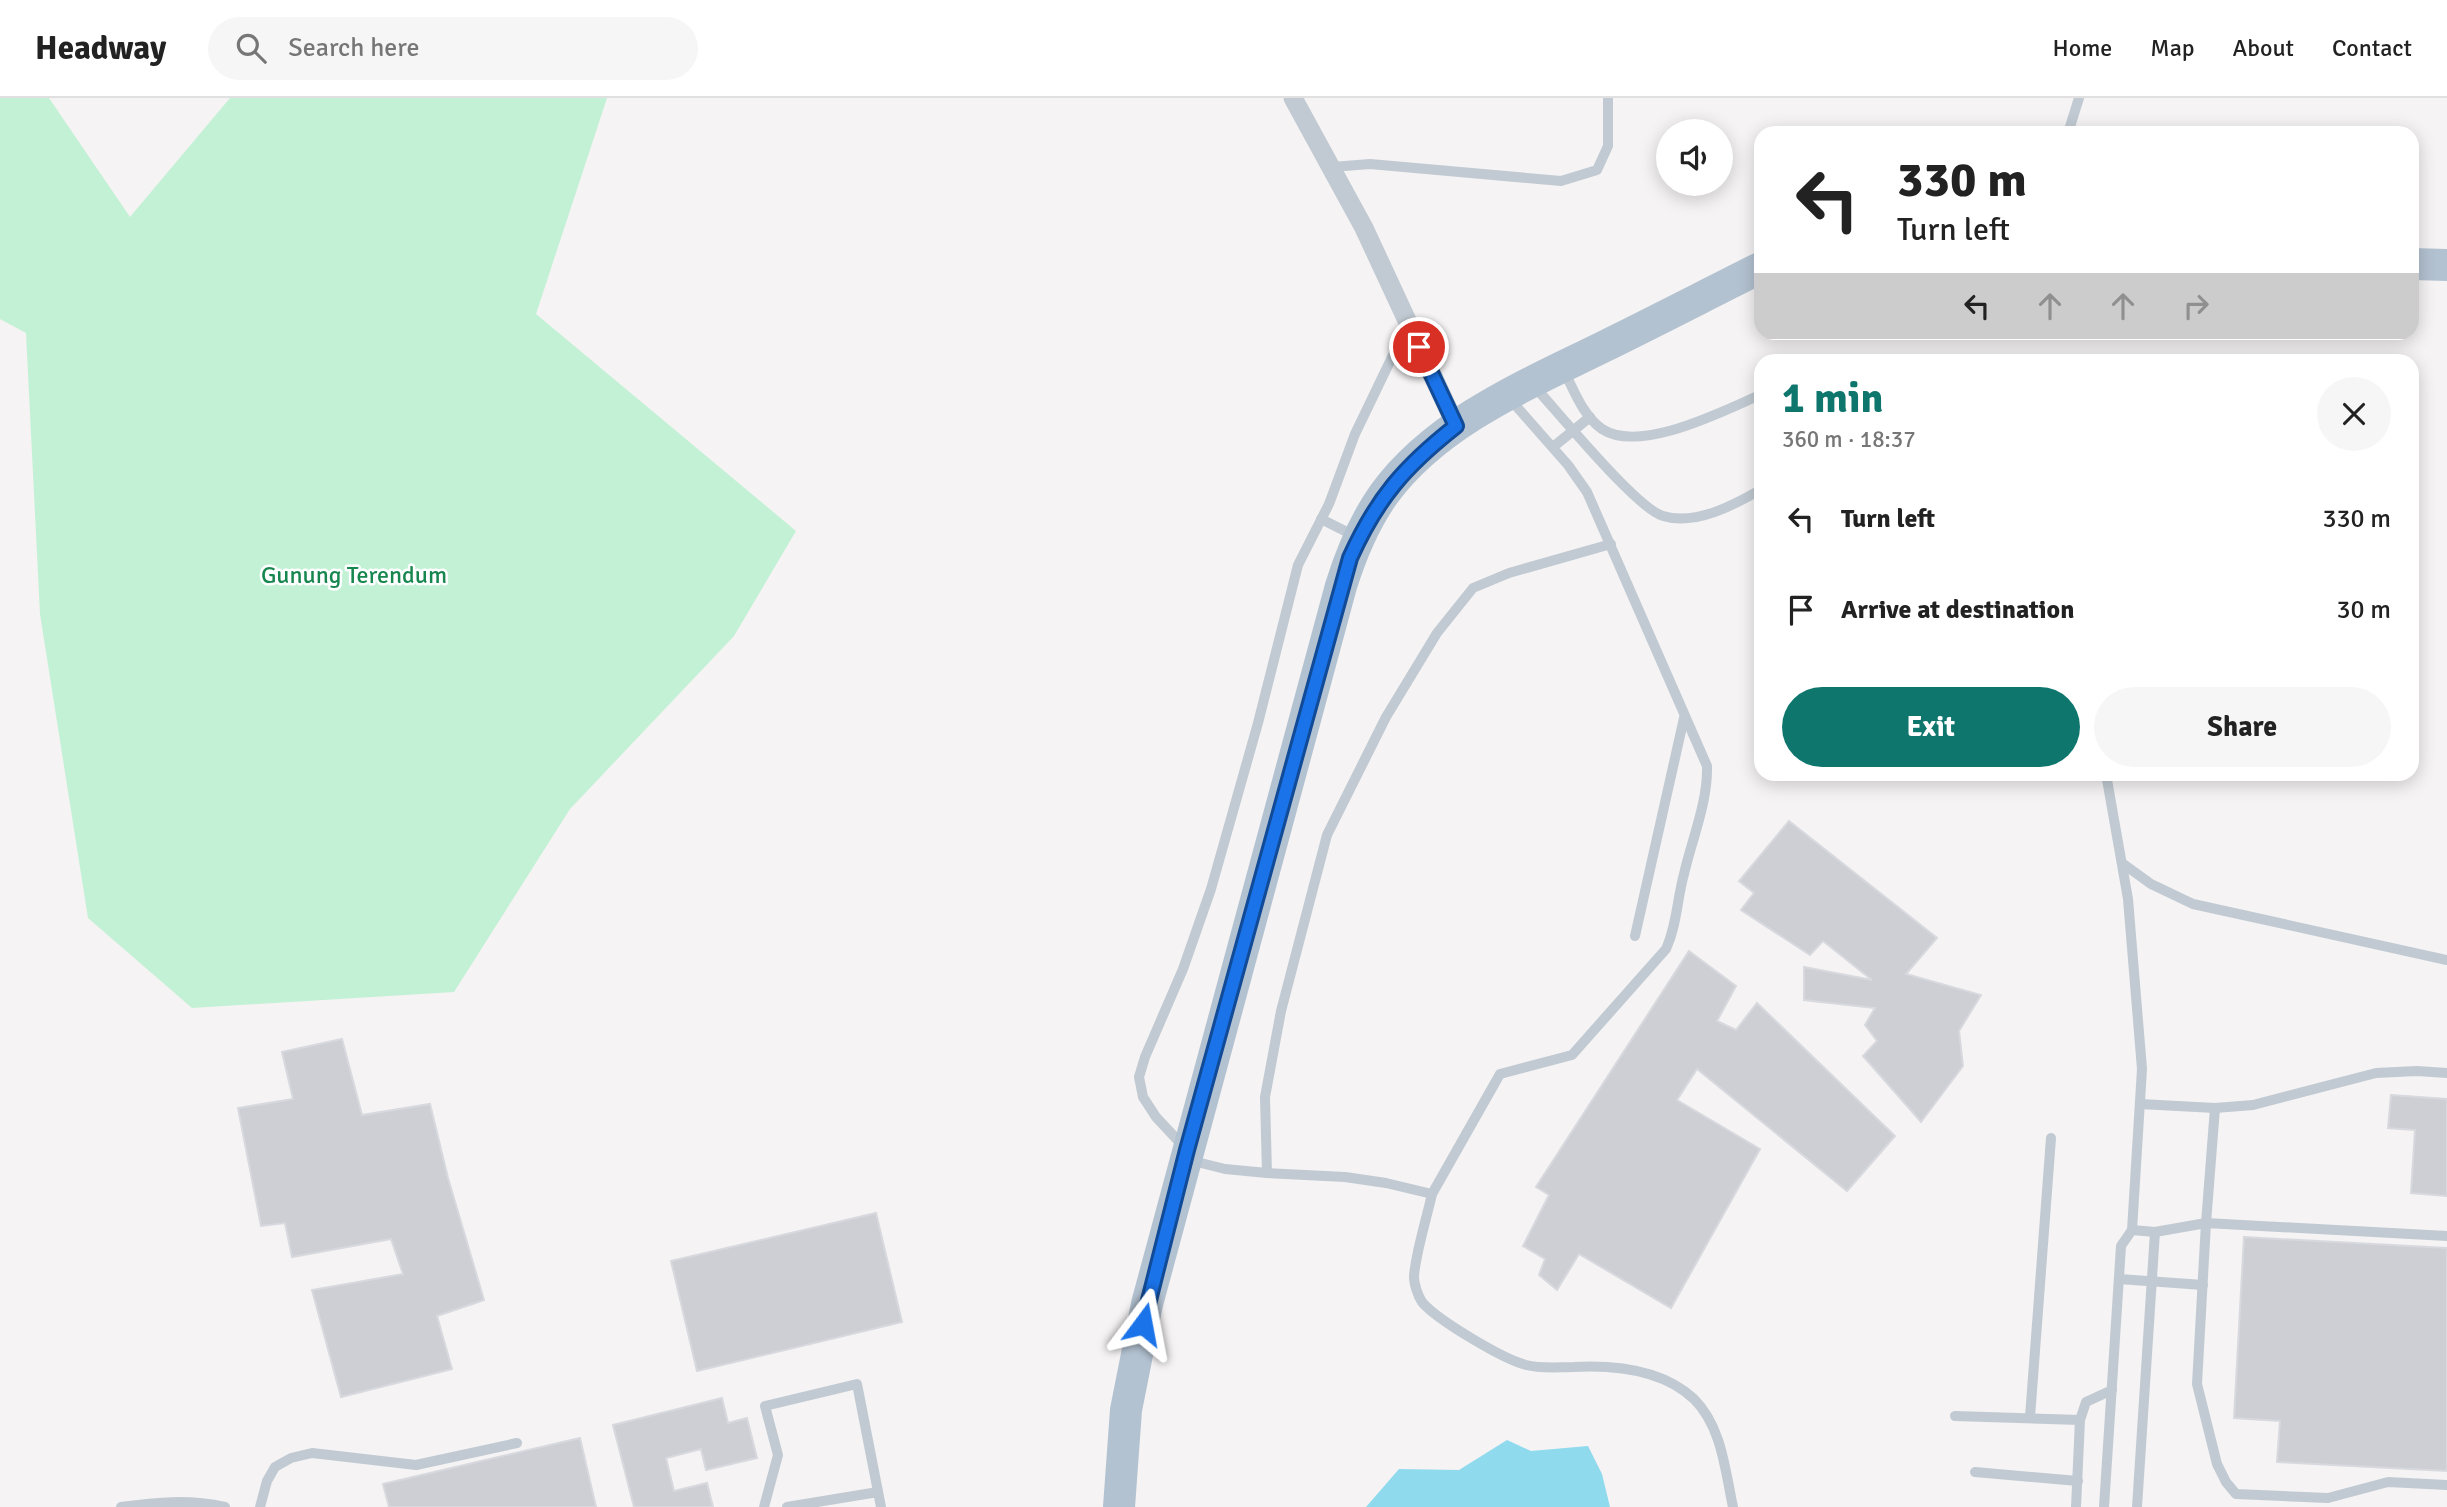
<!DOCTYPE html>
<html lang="en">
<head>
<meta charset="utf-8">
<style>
  body { margin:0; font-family:Signika,sans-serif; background:#f6f6f6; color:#222; height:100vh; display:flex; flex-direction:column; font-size:26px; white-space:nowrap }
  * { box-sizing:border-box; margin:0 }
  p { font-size:23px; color:#767676 }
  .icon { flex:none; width:38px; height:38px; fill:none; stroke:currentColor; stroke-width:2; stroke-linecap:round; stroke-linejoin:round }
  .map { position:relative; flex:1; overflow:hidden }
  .panel { position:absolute; left:1754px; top:256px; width:665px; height:427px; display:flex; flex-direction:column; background:#fff; border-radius:21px; box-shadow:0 4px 18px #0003 }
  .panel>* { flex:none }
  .guide { position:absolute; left:1754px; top:28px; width:665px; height:214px; border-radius:21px; box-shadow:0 4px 18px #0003; background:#fff; color:#222; overflow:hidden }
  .buttons { position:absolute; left:1656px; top:21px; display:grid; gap:14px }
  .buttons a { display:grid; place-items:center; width:77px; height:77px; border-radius:50%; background:#fff; box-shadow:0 4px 18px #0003; font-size:35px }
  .pin { position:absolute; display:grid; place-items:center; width:60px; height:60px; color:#fff; margin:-30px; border:4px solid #fff; border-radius:50%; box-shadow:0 2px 7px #0007 }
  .me { position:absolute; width:77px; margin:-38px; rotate:13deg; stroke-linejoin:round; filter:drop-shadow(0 0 5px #0008) }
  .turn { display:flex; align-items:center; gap:24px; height:147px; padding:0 28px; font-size:32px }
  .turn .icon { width:91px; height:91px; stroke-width:2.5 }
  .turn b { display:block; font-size:49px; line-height:60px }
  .lanes { display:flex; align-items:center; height:66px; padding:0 28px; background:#0003; justify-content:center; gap:35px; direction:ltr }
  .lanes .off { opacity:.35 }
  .round { display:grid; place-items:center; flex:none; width:74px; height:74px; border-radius:37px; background:#f6f6f6 }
  .summary { display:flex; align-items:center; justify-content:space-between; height:119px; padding:0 28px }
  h1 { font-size:42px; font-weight:800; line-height:52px; color:#0f766e }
  .action { display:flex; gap:14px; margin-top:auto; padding:14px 28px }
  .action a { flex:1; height:80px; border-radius:42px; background:#0f766e; color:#fff; font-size:28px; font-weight:800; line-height:80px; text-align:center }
  .action a+a { background:#f6f6f6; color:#222 }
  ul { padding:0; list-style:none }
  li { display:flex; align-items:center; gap:21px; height:91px; padding:0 28px }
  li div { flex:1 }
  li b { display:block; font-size:26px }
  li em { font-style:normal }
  header { display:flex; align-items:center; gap:42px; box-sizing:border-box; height:98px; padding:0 35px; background:#fff; border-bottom:2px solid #e0e0e0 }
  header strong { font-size:33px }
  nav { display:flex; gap:38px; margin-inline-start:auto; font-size:24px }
  .search { width:490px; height:63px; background:#f6f6f6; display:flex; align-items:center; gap:18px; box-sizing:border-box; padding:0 24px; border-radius:38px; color:#767676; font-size:26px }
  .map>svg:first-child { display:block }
  .green { fill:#c3f1d5 }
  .water { fill:#90daee }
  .building { fill:#cdcfd5; stroke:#d7d9de; stroke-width:2 }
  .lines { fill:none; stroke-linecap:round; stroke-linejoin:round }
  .lane { stroke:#c1cad2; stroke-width:10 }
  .street { stroke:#c1cad2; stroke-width:19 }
  .primary { stroke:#b3c2d1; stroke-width:32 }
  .route-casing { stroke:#114b97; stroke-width:18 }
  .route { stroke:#1a73e8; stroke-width:12 }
  .labels { text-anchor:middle; stroke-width:5; stroke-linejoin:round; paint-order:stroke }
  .park-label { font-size:24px; fill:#17864f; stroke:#fff }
</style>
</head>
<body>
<header>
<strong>Headway</strong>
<div class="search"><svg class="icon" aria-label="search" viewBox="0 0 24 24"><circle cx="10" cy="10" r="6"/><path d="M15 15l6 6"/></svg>Search here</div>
<nav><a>Home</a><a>Map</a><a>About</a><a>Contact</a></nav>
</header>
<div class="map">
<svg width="2447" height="1409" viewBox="0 0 2447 1409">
  <rect width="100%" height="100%" fill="#f5f3f3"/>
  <polygon class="green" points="0,0 49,0 130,119 230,0 607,0 536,216 796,433 734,538 570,711 454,894 192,910 88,820 40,516 26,235 0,221"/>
  <polygon class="water" points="1507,1342 1531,1353 1588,1348 1602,1376 1610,1409 1366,1409 1399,1371 1459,1372"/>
  <g class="building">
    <polygon points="1789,723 1937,840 1906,876 1981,897 1959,933 1963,968 1921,1024 1863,958 1877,943 1865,927 1875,910 1804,902 1804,869 1872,882 1823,843 1810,857 1741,812 1754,795 1739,783"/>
    <polygon points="1689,853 1736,888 1717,923 1736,932 1757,905 1895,1038 1847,1093 1697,971 1677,1002 1760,1051 1671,1210 1579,1156 1557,1192 1539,1177 1545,1161 1523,1148 1549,1097 1536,1089"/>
    <polygon points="342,941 362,1017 430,1006 448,1080 484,1202 437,1218 452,1271 341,1299 312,1192 403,1176 391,1141 292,1159 285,1125 261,1128 238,1010 293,1001 282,954"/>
    <polygon points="2391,997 2447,1001 2447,1098 2411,1095 2415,1032 2388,1030"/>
    <polygon points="876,1115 902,1224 697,1273 671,1163"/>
    <polygon points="2244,1139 2447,1150 2447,1373 2277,1364 2280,1323 2234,1320"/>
    <polygon points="722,1300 728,1325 747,1320 757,1360 706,1372 701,1351 666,1360 674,1393 707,1385 713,1409 634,1409 613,1327"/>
    <polygon points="580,1340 596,1409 389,1409 383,1386"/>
  </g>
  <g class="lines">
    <g class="lane">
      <polyline points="2068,35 2079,0"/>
      <polyline points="1332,69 1370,66 1561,83 1597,72 1608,48 1608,0"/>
      <path d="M1564,273C1574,292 1583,318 1602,331C1640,356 1723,313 1760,297"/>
      <path d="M1534,288C1558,314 1636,410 1663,418C1695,428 1734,407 1760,392"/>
      <polyline points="1553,349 1590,319"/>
      <polyline points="1321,421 1355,438"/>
      <polyline points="2122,765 2151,786 2193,806 2447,862"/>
      <polyline points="1635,838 1684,620"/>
      <polyline points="2140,1006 2215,1010 2253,1007 2376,975 2417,973 2447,975"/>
      <polyline points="1184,1049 1156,1019 1143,999 1139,979 1145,959 1183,871 1211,791 1258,625 1298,467 1329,406 1355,336 1408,226"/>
      <path d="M1189,1062L1225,1071L1267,1075L1345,1079L1386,1085L1432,1096L1500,976L1572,957L1666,851C1677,827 1677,801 1684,776C1692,741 1708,704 1707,668L1587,394L1568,367L1509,300"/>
      <polyline points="1267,1075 1265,999 1281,913 1327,737 1386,619 1437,535 1473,490 1509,475 1611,446"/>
      <path d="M1432,1096C1427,1119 1415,1157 1414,1179C1414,1186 1418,1198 1422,1204C1437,1222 1503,1261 1526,1267C1541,1271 1559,1269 1574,1269C1614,1267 1663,1272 1694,1301C1722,1329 1725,1372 1733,1409"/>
      <polyline points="2132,1132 2155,1134 2206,1125 2215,1010"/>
      <polyline points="2447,1138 2206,1125 2197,1286 2217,1366 2226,1384 2236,1396 2328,1400 2388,1384 2447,1387"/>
      <polyline points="2119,1181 2203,1187"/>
      <polyline points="1955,1318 2080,1322 2086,1304 2112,1292"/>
      <polyline points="2030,1319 2051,1040"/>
      <polyline points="1975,1374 2078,1383"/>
      <path d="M121,1409C156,1404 189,1401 225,1409"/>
      <polyline points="260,1409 267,1383 275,1369 291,1360 312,1355 416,1367 517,1345"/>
      <polyline points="764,1409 778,1357 765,1308 857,1286 881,1409"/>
      <polyline points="787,1409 878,1394"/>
      <polyline points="2076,1409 2080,1322"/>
      <polyline points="2104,1409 2121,1148 2132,1132 2142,971 2128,801 2106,676"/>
      <polyline points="2137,1409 2155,1134"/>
    </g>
    <polyline class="street" points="1293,0 1364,130 1456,328"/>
    <g class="primary">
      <polyline points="2412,166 2447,167"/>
      <path d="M1119,1409L1126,1312L1147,1206L1341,488C1351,456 1364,424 1384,396C1437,324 1526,287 1603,249C1656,223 1708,196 1760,170"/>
    </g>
  </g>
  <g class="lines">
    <defs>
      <path id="route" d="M1143,1226L1187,1052L1350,460C1377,400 1405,368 1456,328L1419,249"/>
    </defs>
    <use href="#route" class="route-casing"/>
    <use href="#route" class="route"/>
  </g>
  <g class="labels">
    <g class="park-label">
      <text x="354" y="485">Gunung Terendum</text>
    </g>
  </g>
</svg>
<div class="buttons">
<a><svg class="icon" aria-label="sound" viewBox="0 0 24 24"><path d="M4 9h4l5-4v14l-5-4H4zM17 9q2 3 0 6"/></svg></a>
</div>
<div class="pin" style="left:1419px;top:249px;background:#d93025"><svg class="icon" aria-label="arrive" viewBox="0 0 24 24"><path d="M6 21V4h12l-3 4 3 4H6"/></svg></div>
<svg class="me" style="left:1143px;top:1226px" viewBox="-20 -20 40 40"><path d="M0-17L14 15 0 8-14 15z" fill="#1a73e8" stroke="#fff" stroke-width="4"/></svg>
<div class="guide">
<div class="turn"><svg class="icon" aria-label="left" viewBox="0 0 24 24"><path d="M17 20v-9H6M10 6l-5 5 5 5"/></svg><div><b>330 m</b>Turn left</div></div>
<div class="lanes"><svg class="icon" aria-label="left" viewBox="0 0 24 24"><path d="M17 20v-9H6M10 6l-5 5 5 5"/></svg><svg class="icon off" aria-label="ahead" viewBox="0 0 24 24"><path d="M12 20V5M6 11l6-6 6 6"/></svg><svg class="icon off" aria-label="ahead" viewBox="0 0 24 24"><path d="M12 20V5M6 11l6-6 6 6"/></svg><svg class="icon off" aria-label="right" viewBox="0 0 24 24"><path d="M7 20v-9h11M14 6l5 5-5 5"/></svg></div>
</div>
<section class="panel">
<div class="summary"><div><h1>1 min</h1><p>360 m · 18:37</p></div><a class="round"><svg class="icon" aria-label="close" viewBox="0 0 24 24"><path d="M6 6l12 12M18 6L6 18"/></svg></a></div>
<ul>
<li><svg class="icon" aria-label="left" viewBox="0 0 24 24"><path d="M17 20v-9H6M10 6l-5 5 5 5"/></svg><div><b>Turn left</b></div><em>330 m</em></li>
<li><svg class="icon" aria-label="arrive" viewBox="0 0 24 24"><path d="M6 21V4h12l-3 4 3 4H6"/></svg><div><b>Arrive at destination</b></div><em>30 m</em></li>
</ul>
<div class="action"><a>Exit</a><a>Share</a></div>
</section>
</div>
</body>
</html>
